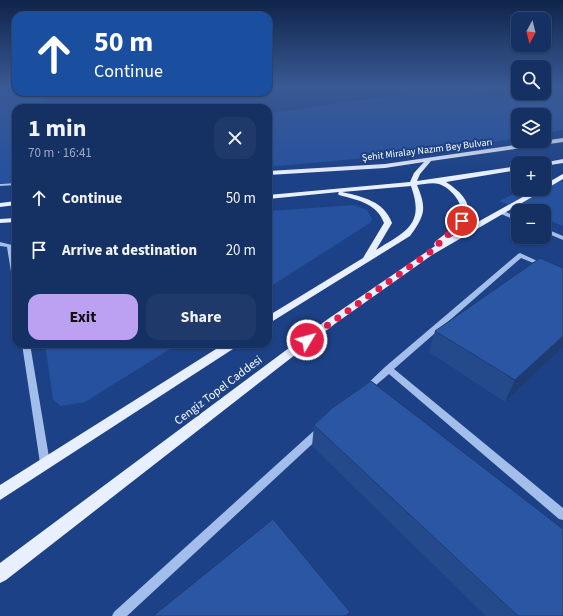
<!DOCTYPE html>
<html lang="en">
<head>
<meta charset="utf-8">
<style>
  body { margin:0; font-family:"Source Sans 3",sans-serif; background:#1e396a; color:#f1f3f6; height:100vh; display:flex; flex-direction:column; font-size:15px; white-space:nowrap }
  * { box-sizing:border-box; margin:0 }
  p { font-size:13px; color:#9da9bf }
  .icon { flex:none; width:22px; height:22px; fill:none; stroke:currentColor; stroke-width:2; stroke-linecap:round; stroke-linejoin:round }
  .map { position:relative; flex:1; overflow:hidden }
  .sheet { position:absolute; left:12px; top:104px; width:260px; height:244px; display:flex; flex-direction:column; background:#153164; border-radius:12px; box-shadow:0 1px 3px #0004,0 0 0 1px #344c78 }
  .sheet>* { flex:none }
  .hud { position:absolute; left:12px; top:12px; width:260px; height:84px; border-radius:12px; box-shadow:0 1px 3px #0004,0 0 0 1px #344c78; background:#1a4fa0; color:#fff; overflow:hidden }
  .needle { width:26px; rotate:187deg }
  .tools { position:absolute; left:511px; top:12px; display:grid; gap:8px }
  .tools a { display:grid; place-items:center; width:40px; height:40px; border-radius:8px; background:#153164; box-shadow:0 1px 3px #0004,0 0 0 1px #344c78; font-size:20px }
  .pin { position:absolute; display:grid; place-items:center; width:34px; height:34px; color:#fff; margin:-17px; border:2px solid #fff; border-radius:50%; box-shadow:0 1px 4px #0007 }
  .me { position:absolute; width:44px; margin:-22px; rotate:53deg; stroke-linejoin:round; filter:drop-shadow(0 0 3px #0008) }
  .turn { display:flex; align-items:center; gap:14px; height:84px; padding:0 16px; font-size:18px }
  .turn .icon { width:52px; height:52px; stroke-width:2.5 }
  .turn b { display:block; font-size:28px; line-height:34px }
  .round { display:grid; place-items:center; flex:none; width:42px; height:42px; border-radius:12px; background:#1e396a }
  .headline { display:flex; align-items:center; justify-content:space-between; height:68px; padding:0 16px }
  h1 { font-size:24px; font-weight:700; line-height:30px }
  .primary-button { display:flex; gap:8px; margin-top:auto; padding:8px 16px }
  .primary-button a { flex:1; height:46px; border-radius:12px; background:#bca0f2; color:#111; font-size:16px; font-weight:700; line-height:46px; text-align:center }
  .primary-button a+a { background:#1e396a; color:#f1f3f6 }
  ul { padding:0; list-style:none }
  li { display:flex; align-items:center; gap:12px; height:52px; padding:0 16px }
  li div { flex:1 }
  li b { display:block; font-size:15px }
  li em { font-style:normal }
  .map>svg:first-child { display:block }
  .green { fill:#26519e }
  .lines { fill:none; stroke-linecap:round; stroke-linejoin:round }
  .minor { fill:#a4beeb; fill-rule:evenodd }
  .major { fill:#e8effe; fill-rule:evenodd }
  .wall { fill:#254a8c }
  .shaded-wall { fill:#1e3c72 }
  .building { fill:#2b56a3; stroke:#1e3c72 }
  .route { stroke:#e11d48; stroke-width:7; stroke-dasharray:0 12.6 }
  .labels { text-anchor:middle; stroke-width:4; stroke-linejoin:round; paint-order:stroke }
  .far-street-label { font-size:10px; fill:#fff; stroke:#1c4186 }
  .street-label { font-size:12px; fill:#fff; stroke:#1c4186 }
</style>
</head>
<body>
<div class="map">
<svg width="563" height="616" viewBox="0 0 563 616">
  <rect width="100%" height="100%" fill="#1c4186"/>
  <g class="green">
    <path d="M0,87L16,89V92C26,92 47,93 44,108H16V183H0Z"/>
    <path d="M563,92V130L544,133V115H518V138L430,152L268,167V113C319,108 368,96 420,94C468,92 515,101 563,92Z"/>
    <polygon points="549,177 563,182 563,226 544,218 544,211 525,211 499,201 524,189 544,189 544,179"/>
    <polygon points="355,205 367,210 372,219 370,223 268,288 268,211"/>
    <polygon points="45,344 178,344 85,402 60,406 53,399"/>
  </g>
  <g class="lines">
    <g class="minor">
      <polygon points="16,183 16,185 0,186 0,184"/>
      <polygon points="503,211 518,217 518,221 501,214 500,213"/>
      <polygon points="544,228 563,236 563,240 544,232"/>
      <polygon points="0,242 12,245 13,246 16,264 16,286 13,284 7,247 0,246"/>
      <polygon points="520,253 546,265 545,266 541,266 521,258 394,369 563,508 563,520 559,519 389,374 369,391 366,392 363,391 362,389 385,367 518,254"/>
      <polygon points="22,344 30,344 50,463 48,466 45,467 42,466 40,463"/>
      <polygon points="320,427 323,428 325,431 323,434 127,616 112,616 114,612 317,428"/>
    </g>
    <g class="major">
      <path d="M563,138V142L431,161L420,174L417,181L518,166V170L446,182C475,201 475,216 449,238L537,189H544V185L561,175L563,174V179L432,255L336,323L6,580L0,583V563L328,319L435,246L434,244L435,242C443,235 455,228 460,218C466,205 451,188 439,184C433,182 423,184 417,185C427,209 425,215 410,236L268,324V316L363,258L384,223C377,203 357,200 339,195L338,194L339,192L268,199V195L410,182L414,173L424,162L385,168L268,175V171L385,164ZM411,186C425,225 406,231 376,250L392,223C384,201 363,197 342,192Z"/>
      <polygon points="563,159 563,163 544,166 544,163 542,163"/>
      <polygon points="16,201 16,205 0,207 0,203"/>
      <polygon points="16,218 16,222 0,223 0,219"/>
      <polygon points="224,344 237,344 236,347 0,500 0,485"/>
    </g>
  </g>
  <g class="wall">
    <polygon points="563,268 563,347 505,402 429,352 435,331"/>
    <polygon points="314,425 563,616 486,616 312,446"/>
  </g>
  <polygon class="shaded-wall" points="563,336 563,347 505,402 515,380"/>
  <g class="building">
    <polygon points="540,258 563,268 563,336 515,380 435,331"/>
    <polygon points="371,381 563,529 563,616 518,616 314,425 332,408"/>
    <polygon points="273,519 350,612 346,616 153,616"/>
  </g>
  <linearGradient id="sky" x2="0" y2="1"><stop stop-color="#0f244a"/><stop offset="0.5" stop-color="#3a5a95"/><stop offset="1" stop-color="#3a5a95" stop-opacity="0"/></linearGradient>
  <rect width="563" height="174" fill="url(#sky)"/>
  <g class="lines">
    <polyline class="route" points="307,340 429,253 462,221"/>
  </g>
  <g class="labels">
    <g class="far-street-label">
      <text transform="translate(427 149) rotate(-7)" y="4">Şehit Miralay Nazım Bey Bulvarı</text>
    </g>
    <g class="street-label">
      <text transform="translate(218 390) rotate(-37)" y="4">Cengiz Topel Caddesi</text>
    </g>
  </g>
</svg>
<div class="tools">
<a><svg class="needle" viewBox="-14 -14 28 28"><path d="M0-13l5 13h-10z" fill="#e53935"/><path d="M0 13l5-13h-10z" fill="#9da9bf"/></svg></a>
<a><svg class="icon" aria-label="search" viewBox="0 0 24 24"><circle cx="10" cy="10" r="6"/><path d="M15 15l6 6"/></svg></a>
<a><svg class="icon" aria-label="layers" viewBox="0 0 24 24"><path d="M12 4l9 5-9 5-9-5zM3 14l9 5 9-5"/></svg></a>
<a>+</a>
<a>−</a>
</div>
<div class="pin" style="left:462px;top:221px;background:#d93025"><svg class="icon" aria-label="arrive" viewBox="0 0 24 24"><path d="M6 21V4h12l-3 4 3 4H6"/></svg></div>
<svg class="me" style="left:307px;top:340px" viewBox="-20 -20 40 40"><circle r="17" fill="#e11d48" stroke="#fff" stroke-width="3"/><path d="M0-11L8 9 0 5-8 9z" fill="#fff"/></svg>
<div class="hud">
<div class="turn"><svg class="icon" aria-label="ahead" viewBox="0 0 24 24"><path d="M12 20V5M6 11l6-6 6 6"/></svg><div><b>50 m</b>Continue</div></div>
</div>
<section class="sheet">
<div class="headline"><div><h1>1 min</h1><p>70 m · 16:41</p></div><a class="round"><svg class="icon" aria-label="close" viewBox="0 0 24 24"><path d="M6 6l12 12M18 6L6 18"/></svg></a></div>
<ul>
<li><svg class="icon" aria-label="ahead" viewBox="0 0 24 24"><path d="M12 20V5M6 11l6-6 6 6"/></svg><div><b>Continue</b></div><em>50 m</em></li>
<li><svg class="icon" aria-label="arrive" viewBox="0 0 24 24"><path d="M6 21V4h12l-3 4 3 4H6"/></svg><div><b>Arrive at destination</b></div><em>20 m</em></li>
</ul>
<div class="primary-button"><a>Exit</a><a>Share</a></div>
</section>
</div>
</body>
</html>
